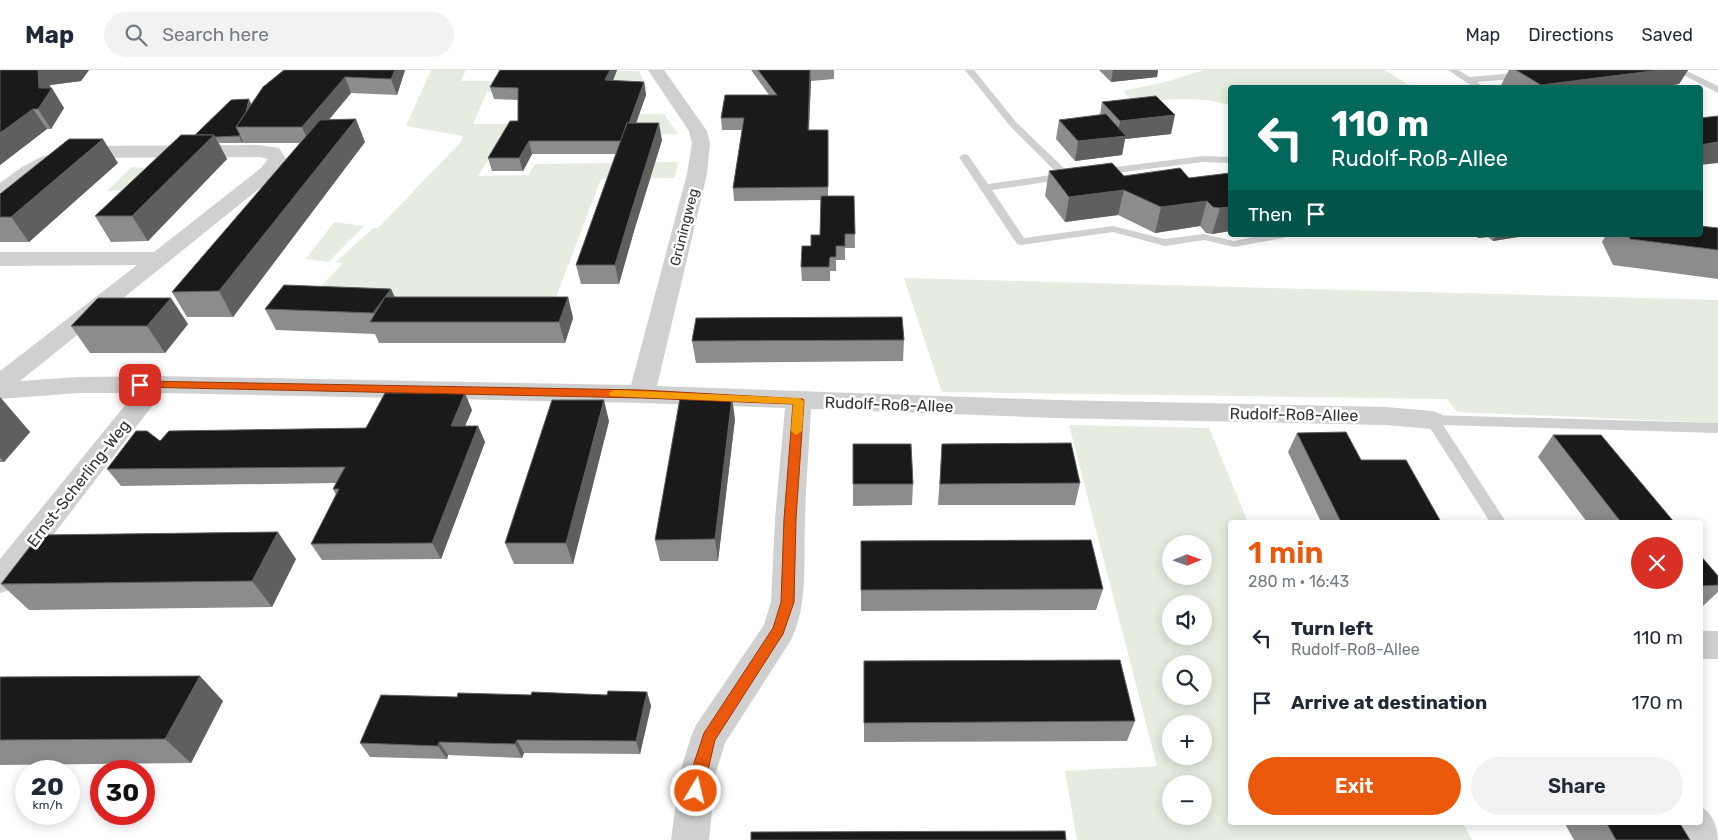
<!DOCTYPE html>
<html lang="en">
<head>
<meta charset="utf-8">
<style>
  body { margin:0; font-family:Rubik,sans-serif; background:#f2f2f3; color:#1f2937; height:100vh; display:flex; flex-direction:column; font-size:19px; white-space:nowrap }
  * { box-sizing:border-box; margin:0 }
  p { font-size:16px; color:#747a83 }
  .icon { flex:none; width:28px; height:28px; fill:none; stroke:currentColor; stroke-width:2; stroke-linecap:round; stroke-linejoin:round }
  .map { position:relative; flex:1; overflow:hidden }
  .side { position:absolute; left:1228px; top:450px; width:475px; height:305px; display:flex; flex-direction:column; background:#fff; border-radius:5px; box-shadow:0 2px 12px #0003 }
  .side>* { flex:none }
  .banner { position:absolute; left:1228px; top:15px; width:475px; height:152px; border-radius:5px; box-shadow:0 2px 12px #0003; background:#00695c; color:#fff; overflow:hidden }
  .needle { width:32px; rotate:89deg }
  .fabs { position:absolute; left:1162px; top:465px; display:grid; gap:10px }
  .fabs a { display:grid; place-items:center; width:50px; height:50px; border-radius:50%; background:#fff; box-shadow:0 2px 12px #0003; font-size:25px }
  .speed { position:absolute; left:15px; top:690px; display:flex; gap:10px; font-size:25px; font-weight:700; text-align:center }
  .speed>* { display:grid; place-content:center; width:65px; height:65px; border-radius:50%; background:#fff; box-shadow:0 2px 12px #0003; line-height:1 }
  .speed small { font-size:12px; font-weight:400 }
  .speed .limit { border:8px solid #d22; background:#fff; color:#111 }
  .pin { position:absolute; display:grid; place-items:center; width:42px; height:42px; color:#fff; margin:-21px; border-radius:10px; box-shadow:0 2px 8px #0006 }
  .me { position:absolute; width:55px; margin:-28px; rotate:9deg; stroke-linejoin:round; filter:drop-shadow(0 0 4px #0008) }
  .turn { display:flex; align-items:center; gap:18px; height:105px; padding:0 20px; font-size:22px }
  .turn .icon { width:65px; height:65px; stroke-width:2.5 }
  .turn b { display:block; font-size:35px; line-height:42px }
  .then { display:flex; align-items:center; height:48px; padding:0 20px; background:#0003; gap:10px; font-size:19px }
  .round { display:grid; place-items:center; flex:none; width:52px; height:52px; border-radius:26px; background:#f2f2f3 }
  .head { display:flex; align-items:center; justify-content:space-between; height:85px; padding:0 20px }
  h1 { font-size:30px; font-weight:600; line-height:38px; color:#ea580c }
  .button { display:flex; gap:10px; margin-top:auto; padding:10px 20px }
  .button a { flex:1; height:58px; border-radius:30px; background:#ea580c; color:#fff; font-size:20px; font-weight:600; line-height:58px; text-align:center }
  .button a+a { background:#f2f2f3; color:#1f2937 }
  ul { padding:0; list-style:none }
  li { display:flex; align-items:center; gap:15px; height:65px; padding:0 20px }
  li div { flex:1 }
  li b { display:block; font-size:19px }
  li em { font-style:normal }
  header { display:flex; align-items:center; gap:30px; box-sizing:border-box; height:70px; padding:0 25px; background:#fff; border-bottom:1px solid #e0e1e3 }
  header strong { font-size:24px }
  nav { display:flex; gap:28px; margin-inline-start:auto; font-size:18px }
  .search { width:350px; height:45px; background:#f2f2f3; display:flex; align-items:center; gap:12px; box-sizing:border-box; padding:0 18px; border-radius:28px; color:#747a83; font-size:19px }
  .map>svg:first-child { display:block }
  .green { fill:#e6ecdf; fill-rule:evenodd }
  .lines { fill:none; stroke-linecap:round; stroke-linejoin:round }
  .service { fill:#d0d0d0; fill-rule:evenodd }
  .minor { fill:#d0d0d0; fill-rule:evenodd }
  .wall { fill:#8c8c8c }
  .shaded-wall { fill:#5f5f5f }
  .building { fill:#1a1a1a; stroke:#5f5f5f }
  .route { fill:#ea580c; stroke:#983908 }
  .slow { fill:#f59e0b }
  .labels { text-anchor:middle; stroke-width:5; stroke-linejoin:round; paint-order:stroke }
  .far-street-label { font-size:14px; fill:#333; stroke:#fff }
  .street-label { font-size:16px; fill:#333; stroke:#fff }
</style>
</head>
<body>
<header>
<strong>Map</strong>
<div class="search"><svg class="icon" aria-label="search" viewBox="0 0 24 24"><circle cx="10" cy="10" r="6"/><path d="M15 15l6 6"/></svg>Search here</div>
<nav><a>Map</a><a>Directions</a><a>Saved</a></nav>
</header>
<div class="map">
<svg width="1718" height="770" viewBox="0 0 1718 770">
  <rect width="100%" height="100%" fill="#fff"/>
  <g class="green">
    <polygon points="431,0 466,0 461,11 497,11 504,1 639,1 648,20 487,22 473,54 514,54 519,46 664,44 678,64 502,68 478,106 528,105 535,94 678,92 675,108 601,109 553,235 310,228 343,193 336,192 373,158 378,158 461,72 463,66 406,56"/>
    <path d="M1204,0H1385L1412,17L1230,18V35C1198,26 1167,29 1134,33L1123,21L1169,11Z"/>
    <polygon points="132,97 154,98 129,120 107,121"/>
    <polygon points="334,152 364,156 328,192 306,189"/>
    <polygon points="904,208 1718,230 1718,353 1457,342 1447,329 942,322"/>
    <path d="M1069,355L1209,358L1248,452H1230V752L1463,753L1472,770H1077L1065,701L1157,696ZM1171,474H1204V506H1171ZM1171,534H1204V566H1171ZM1171,594H1204V626H1171ZM1171,654H1204V686H1171ZM1171,714H1204V746H1171Z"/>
  </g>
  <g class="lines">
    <g class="service">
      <polygon points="965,0 974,0 1016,52 1072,106 1067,109 992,120 1024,168 1113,156 1165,169 1204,164 1234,171 1264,165 1289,165 1283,168 1234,177 1204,170 1165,176 1113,162 1021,175 1017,174 959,87 964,84 968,85 988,114 1058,104 1010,56"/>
      <polygon points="1448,0 1458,0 1470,7 1525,2 1529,5 1525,8 1477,12 1481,15 1475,18"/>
      <polygon points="1674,0 1685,0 1718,16 1718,23"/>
      <polygon points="1203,86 1230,87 1230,93 1203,92 1100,105 1095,102 1100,99"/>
      <polygon points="1432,345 1718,353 1718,363 1443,355 1506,452 1490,452 1425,350 1427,347"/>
    </g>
    <g class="minor">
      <path d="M648,0H664L707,61L710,73L707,104L657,316L1056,330L1386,337L1432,341L1441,344L1445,350L1441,356L1432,359L1386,355L1056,348L811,339C809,376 806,413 805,449C803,490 809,533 791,570L725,673L716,702L709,770H671L680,702L691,667L696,655L764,555L771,532L775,449L785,338L642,333L162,323L11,520L0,523V489L135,323H78L0,329V301L137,195L0,196V182H154L261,98L268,89L259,87L82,88C52,93 30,108 7,127L0,129V113L22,97L41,87L82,76L259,75L279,78L286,89L285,95L275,106L20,311L78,307L156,306L631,315L687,104L692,73L689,61Z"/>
      <rect x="1700" y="561" width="18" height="28"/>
      <path d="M1700,737C1712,741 1718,758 1718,770H1681L1673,752H1700Z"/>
    </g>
  </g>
  <g class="wall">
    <polygon points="0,0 89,0 81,11 50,15 50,18 64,38 51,59 47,59 0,95"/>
    <polygon points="284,0 405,0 397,25 351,23 329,50 365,72 233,247 187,247 172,222 300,73 244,73 243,72 242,73 219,73 227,89 148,171 111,172 95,146 195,65 251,34"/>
    <polygon points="500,0 617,0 613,11 644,12 646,25 636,53 662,70 634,161 619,214 581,214 576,195 616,84 532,84 523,101 492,101 488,88 518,51 518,30 494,29 490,17"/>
    <polygon points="751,0 834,0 834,9 811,11 809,60 828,60 828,126 854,126 855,178 845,178 845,190 836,190 836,201 830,201 830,211 802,211 801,197 811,176 820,165 821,130 734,131 733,118 742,60 722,60 721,48 769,25"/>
    <polygon points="1099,0 1158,0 1157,7 1111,12"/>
    <polygon points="1509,0 1688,0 1679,14 1654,18 1506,18 1501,15"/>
    <polygon points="1102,32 1171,64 1125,69 1122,85 1075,91 1056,69 1059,50 1100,45"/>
    <polygon points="118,93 29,172 0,172 0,124"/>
    <polygon points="1049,101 1124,106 1189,108 1230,103 1230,161 1212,164 1206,163 1200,156 1155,163 1118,145 1065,152 1045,126"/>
    <polygon points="1718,158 1718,209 1613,195 1602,172 1606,165 1700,165"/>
    <polygon points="1475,165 1530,165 1493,171 1488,167 1478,168"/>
    <polygon points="391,219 395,227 568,227 573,248 565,273 379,273 375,264 276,260 265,239"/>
    <polygon points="188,254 165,283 90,283 71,256"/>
    <polygon points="904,270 903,291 696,293 692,271"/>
    <polygon points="0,327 30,362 4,392 0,392"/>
    <polygon points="472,340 465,356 478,356 485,372 441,489 322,490 311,474 336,425 333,419 336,413 121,416 107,399 160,371 366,358"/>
    <polygon points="735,349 718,491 660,491 655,470"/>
    <polygon points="609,351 573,494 514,494 505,473"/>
    <polygon points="1297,363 1361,390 1441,452 1321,452 1288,382"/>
    <polygon points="1553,365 1674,452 1587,452 1538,387"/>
    <polygon points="853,374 913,414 912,435 853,436"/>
    <polygon points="942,374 1080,413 1075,435 938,435"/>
    <polygon points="861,471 1103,519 1096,540 861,541"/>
    <polygon points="1700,485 1718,506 1718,522 1703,536 1700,536"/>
    <polygon points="296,489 272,537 29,540 1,514"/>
    <polygon points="864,591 1135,651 1127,671 864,672"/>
    <polygon points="0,607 223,631 191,693 0,695"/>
    <polygon points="647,622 651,636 640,684 524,683 522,688 448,685 447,689 370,687 360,673 457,627 607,625"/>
    <polygon points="1564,752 1679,752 1690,770 1574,770"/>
  </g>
  <g class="shaded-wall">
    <polygon points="38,0 89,0 81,11 50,15 51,20 52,18 64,38 51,59 38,39 39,18"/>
    <polygon points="395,0 405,0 397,25 391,9"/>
    <polygon points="610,0 617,0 608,23 605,10"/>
    <polygon points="810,0 811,11 808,73 808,60"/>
    <polygon points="1113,0 1158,0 1157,7 1111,12"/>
    <polygon points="1660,0 1688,0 1679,14 1654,18 1540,18 1541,15"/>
    <polygon points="345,7 351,23 309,73 302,57"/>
    <polygon points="644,12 646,25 625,84 622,71"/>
    <polygon points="249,29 252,36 243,57"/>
    <polygon points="33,39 47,59 0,95 0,63"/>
    <polygon points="1175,45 1171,64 1125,69 1122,85 1075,91 1078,71 1117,67 1120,51"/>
    <polygon points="356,49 365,72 233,247 219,221"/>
    <polygon points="659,53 662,70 634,161 619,214 615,195 631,142"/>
    <polygon points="214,65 227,89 148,171 132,146"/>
    <polygon points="240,65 243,72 242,73 239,66"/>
    <polygon points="103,69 118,93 29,172 11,147"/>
    <polygon points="529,71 532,84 523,101 519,88"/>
    <polygon points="1718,72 1718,93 1700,95 1700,75"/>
    <polygon points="1124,120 1118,145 1065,152 1069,127"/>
    <polygon points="1207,131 1200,156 1155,163 1161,137"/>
    <polygon points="1230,137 1230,161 1212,164 1220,138"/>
    <polygon points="1480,165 1488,165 1488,167 1478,168"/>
    <polygon points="1496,165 1530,165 1493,171"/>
    <polygon points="391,219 400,240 377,252 373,243"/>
    <polygon points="568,227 573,248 565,273 559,252"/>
    <polygon points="171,228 188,254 165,283 147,256"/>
    <polygon points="465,323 472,340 458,372 451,356"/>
    <polygon points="0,327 30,362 4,392 0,387"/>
    <polygon points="732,327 735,349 718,491 715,469"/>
    <polygon points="604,330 609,351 573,494 566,473"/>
    <polygon points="478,356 485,372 441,489 432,473"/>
    <polygon points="278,462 296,489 272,537 252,511"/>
    <polygon points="200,606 223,631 191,693 165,669"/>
    <polygon points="647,622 651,636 640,684 636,671"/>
    <polygon points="517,670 524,683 522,688 515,674"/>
    <polygon points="439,672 448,685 447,689 438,676"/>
  </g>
  <g class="building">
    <polygon points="0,0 38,0 39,18 52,18 38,39 33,39 0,63"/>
    <polygon points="284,0 395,0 391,9 345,7 302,57 236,57 263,17"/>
    <polygon points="500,0 610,0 605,10 644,12 629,53 627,53 621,71 529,71 519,88 488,88 510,51 518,51 518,18 490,17"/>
    <polygon points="758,0 810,0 808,60 828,60 828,117 733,118 744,48 721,48 725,25 777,25"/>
    <polygon points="1516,0 1660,0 1541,15"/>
    <polygon points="1156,26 1175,45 1120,51 1102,32"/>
    <polygon points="249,29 246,42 236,57 240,65 239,66 215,67 214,65 195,65 231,30"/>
    <polygon points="1106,44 1126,66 1078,71 1059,50"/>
    <polygon points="1718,46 1718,72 1700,75 1700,48"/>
    <polygon points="356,49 219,221 172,222 320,50"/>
    <polygon points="627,53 659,53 631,142 615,195 576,195"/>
    <polygon points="181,65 214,65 132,146 95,146"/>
    <polygon points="69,69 103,69 11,147 0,147 0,124"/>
    <polygon points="1112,93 1124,106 1180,98 1189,108 1230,103 1230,137 1220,138 1213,137 1207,131 1161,137 1124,120 1069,127 1049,101"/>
    <polygon points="821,126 854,126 855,164 845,164 845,176 836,176 836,187 830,187 829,197 801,197 802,176 811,176 811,165 820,165"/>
    <polygon points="1700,156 1718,158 1718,180 1630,169 1628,165 1700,165"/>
    <polygon points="284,215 391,219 373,243 265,239"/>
    <polygon points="385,227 568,227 559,252 370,252"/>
    <polygon points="98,228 171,228 147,256 71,256"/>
    <polygon points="902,247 904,270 692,271 696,248"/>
    <polygon points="385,323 465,323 451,356 478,356 432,473 311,474 339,419 333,419 345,397 107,399 136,361 147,361 160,371 169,361 366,358"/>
    <polygon points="732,327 715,469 655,470 680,328"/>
    <polygon points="552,330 604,330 566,473 505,473"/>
    <polygon points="1346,362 1361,390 1406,390 1441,452 1341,452 1297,363"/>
    <polygon points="1553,365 1601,365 1674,452 1621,452"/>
    <polygon points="1071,373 1080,413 940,414 942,374"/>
    <polygon points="853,374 911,374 913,414 853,414"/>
    <polygon points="278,462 252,511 1,514 39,465"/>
    <polygon points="1091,470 1103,519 861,520 861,471"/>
    <polygon points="1700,485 1718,506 1718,515 1700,516"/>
    <polygon points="1120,590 1135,651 864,653 864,591"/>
    <polygon points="200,606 165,669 0,670 0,607"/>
    <polygon points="608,621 647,622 636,671 517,670 515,674 439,672 438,676 360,673 381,625 457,627 458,623 531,625 532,622 607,625"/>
    <polygon points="1606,752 1679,752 1690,770 1616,770"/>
    <polygon points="1065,761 1066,770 751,770 751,762"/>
  </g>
  <polygon class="route" points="140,311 642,320 803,329 804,331 796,449 794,532 783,564 715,670 702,726 696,728 691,726 688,721 691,702 704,663 773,558 781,532 784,449 793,334 642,328 136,317 134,315 136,312"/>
  <polygon class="slow" points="614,320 799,328 804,331 802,361 796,365 791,361 793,334 610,326 609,323"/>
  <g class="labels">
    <g class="far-street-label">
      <text transform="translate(684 157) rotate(-76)" y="5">Grüningweg</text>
    </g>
    <g class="street-label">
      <text transform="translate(889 334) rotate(2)" y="6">Rudolf-Roß-Allee</text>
      <text transform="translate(1294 344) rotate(1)" y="6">Rudolf-Roß-Allee</text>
      <text transform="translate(78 413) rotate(-52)" y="6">Ernst-Scherling-Weg</text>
    </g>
  </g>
</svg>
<div class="fabs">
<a><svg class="needle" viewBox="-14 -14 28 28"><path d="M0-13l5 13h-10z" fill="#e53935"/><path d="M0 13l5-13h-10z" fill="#747a83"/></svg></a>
<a><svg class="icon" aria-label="sound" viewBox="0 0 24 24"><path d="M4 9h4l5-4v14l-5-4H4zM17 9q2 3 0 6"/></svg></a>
<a><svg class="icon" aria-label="search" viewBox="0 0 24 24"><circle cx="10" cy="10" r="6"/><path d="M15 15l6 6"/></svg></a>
<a>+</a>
<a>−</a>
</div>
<div class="speed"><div>20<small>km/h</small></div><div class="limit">30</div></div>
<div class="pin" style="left:140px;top:315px;background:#d93025"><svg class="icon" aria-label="arrive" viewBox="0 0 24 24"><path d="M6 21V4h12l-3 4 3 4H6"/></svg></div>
<svg class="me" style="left:696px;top:721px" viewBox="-20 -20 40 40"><circle r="17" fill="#ea580c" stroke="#fff" stroke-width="3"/><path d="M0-11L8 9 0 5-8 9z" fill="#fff"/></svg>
<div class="banner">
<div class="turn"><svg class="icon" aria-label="left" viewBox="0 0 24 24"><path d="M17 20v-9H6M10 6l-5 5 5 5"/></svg><div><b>110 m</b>Rudolf-Roß-Allee</div></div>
<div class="then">Then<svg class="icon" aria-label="arrive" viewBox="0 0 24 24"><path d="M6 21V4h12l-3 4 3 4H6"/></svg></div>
</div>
<section class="side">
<div class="head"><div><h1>1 min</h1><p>280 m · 16:43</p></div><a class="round" style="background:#d93025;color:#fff"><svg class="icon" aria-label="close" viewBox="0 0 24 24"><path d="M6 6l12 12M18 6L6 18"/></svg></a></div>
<ul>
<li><svg class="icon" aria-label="left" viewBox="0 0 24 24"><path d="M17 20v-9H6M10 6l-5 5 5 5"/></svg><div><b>Turn left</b><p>Rudolf-Roß-Allee</p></div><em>110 m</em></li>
<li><svg class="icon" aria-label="arrive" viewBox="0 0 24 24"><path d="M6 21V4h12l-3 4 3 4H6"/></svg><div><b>Arrive at destination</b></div><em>170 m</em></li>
</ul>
<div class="button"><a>Exit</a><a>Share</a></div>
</section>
</div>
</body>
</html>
